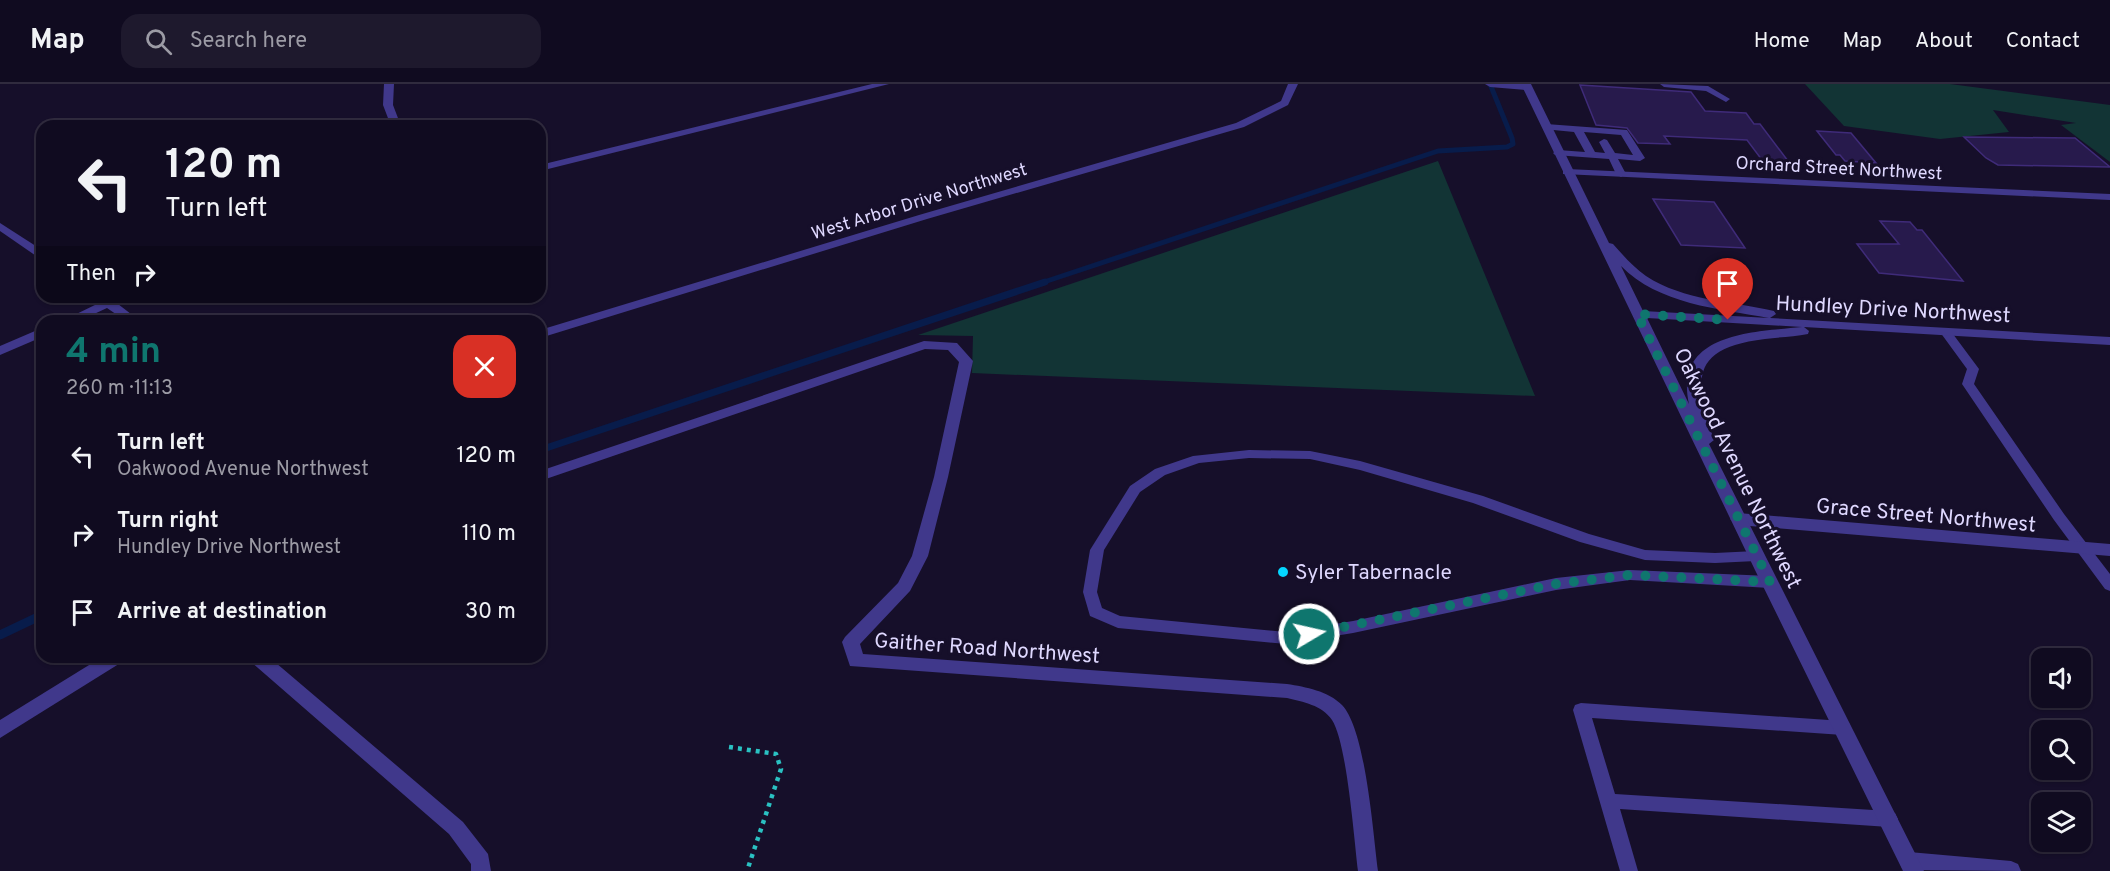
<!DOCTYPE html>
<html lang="en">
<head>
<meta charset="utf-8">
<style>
  body { margin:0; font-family:Overpass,sans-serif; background:#1e192d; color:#f1f3f6; height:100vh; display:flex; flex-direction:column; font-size:22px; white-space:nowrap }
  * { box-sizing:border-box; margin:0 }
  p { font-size:20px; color:#9c9ba5 }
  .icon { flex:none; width:33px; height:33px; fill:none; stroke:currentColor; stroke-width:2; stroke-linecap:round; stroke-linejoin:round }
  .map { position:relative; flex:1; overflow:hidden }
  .drawer { position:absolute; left:36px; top:231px; width:510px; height:348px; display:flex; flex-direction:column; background:#100b20; border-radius:18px; box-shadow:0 2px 4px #0004,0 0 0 2px #302b3e }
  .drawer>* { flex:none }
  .hud { position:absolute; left:36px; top:36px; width:510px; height:183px; border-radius:18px; box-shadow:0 2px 4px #0004,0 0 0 2px #302b3e; background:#100b20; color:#f1f3f6; overflow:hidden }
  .fabs { position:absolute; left:2031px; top:564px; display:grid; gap:12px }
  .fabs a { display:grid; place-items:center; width:60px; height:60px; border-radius:12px; background:#100b20; box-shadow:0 2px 4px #0004,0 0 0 2px #302b3e; font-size:30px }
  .pin { position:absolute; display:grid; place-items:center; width:51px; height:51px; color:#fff; margin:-62px -26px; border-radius:50% 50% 50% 0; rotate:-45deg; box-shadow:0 0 6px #0007 }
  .pin .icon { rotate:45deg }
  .me { position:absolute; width:66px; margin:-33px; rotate:81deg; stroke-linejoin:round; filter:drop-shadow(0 0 4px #0008) }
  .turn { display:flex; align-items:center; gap:21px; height:126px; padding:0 30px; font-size:27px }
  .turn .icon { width:78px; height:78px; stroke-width:2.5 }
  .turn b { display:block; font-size:42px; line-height:51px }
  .then { display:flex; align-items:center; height:57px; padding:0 30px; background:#0003; gap:12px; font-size:22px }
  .round { display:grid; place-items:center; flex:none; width:63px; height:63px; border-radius:18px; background:#1e192d }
  .head { display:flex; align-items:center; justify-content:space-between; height:102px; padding:0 30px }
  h1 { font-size:36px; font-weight:700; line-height:45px; color:#0f766e }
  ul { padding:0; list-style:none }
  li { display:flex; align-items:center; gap:18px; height:78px; padding:0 30px }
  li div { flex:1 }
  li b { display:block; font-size:22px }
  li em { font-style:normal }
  header { display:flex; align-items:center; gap:36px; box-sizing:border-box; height:84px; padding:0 30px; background:#100b20; border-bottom:2px solid #302b3e }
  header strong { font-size:28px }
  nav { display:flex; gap:33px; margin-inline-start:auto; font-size:21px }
  .search { width:420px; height:54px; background:#1e192d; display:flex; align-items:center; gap:15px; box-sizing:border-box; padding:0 21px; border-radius:18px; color:#9c9ba5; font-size:22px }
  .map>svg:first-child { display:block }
  .green { fill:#123435 }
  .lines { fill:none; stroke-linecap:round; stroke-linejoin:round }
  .stream-far2 { stroke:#081c4b; stroke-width:5 }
  .stream-far1 { stroke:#081c4b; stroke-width:7 }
  .stream { stroke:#081c4b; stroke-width:9 }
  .building { fill:#271a4c; stroke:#3f2b79; stroke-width:1.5 }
  .path { stroke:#2ac1c2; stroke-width:4.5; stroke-dasharray:4 5; stroke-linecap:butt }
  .service { fill:#40388b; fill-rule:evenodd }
  .minor { fill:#40388b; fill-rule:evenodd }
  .tertiary { fill:#40388b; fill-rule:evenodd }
  .route { stroke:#0f766e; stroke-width:10; stroke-dasharray:0 18 }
  .poi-dot { fill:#04d6ff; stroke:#160f2a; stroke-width:2 }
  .labels { text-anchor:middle; stroke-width:6; stroke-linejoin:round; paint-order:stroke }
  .far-street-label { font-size:18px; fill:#dfd8ff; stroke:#160f2a }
  .street-label { font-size:21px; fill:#dfd8ff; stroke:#160f2a }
  .poi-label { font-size:21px; fill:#dfd8ff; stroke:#160f2a; text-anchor:start }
</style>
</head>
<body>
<header>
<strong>Map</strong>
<div class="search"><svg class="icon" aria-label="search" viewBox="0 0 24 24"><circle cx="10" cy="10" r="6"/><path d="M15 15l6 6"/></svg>Search here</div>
<nav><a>Home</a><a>Map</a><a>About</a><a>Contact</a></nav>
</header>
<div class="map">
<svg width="2110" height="787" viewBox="0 0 2110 787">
  <rect width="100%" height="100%" fill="#160f2a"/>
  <g class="green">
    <polygon points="1805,0 1950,0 2110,21 2110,78 2061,41 2076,39 1993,26 2009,48 1940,55 1844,42"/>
    <polygon points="1438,77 1535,312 972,289 973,252 918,251"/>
  </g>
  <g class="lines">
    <polyline class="stream-far2" points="1041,199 1438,67 1507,63 1513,60 1512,54 1490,0"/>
    <polyline class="stream-far1" points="540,366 1045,198"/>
    <polyline class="stream" points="0,551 42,531"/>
  </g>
  <g class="building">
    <polygon points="1580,1 1691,8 1705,27 1746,29 1754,40 1760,40 1791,81 1765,80 1747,56 1664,52 1670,60 1638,59 1627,44 1596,41"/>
    <polygon points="1817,47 1851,49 1876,79 1845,77 1840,71 1836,71"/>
    <polygon points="1964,53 2075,54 2110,83 1998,81 1986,74"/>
    <polygon points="1653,115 1714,118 1745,164 1681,161"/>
    <polygon points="1880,137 1910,138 1917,146 1922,146 1963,197 1879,189 1857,160 1899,160"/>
  </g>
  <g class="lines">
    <polyline class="path" points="729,663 776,670 781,685 747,787"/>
    <g class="service">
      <polygon points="1660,0 1708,2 1730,15 1726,18 1706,7 1664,3"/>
      <path d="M1546,40L1627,46L1645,74L1640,77L1618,75L1626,90L1621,93L1616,90L1609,75L1555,71L1553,69L1558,66L1585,68L1574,48L1543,45V41ZM1584,48L1621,51L1633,71L1615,69L1607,56L1604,55L1599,58L1605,69L1595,68Z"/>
      <polygon points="1946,244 1950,246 1979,285 1974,300 2064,430 2110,490 2110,507 2105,505 2054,436 1962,300 1967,285 1940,248"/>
      <polygon points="1249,366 1310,367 1360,377 1483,412 1589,450 1645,466 1715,469 1756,467 1761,468 1763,472 1761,476 1756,477 1715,479 1645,476 1580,458 1473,419 1360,386 1310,375 1249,374 1199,379 1165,391 1140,408 1104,466 1097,508 1102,524 1120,532 1286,548 1353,537 1556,494 1630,486 1770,492 1775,494 1777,498 1775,502 1770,504 1630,496 1556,506 1353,549 1286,560 1118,544 1090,532 1083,508 1090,466 1130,402 1155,385 1193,372"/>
      <polygon points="1581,619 1843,637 1849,639 1851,644 1849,649 1843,651 1592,634 1615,710 1889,727 1895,729 1898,735 1895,741 1889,743 1620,725 1638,787 1620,787 1573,626 1575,621"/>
    </g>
    <g class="minor">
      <polygon points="384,0 394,0 393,21 401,42 391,42 383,21"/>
      <polygon points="872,0 889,0 540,87 540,81"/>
      <polygon points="1288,0 1298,0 1288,21 1244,43 927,135 540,254 540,246 919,131 1236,39 1281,17"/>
      <polygon points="1485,0 1525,0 1532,3 1527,6 1490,3"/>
      <polygon points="1567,85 2110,110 2110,116 1563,90 1563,86"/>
      <polygon points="0,139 42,166 42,176 0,147"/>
      <polygon points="97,213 129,213 118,220 140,237 126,237 107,224 79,237 62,237 99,219 96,215"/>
      <polygon points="42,244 42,253 0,271 0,262"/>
      <path d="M924,257L957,259L973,277L948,393L928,472L910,507L860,560L863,570L1287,600C1306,603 1328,607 1342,621C1366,646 1373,750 1378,787H1358C1354,755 1347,659 1332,636C1322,621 1303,618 1287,614L850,582L842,558L845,553L898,499L912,472L934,393L959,278L948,266L925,265L540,397V387Z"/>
      <polygon points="1738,429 2110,460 2110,472 1738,441 1730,435"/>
      <polygon points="102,573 125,573 122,578 0,654 0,636"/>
      <polygon points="248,573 269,573 463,738 488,770 491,787 471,787 471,780 449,750 251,578"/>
      <polygon points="1909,768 2011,777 2018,780 2021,787 1909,786 1902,784 1899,777 1902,770"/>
    </g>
    <path class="tertiary" d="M1521,0H1531L1609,159L1613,160C1623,171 1633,183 1646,192C1684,217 1732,217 1774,227L1776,230L1770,234L2110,253V261L1804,243L1809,247L1808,250C1794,253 1779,253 1765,255C1691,264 1693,294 1714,356L1709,360L1924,787H1903L1755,486ZM1621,182C1658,220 1719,225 1769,234L1643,227ZM1647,234L1802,243C1753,248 1673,249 1689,320Z"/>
  </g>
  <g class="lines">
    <polyline class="route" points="1309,550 1556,500 1630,491 1770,498 1637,230 1728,236"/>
  </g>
  <circle class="poi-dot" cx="1283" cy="488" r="6"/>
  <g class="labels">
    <g class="far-street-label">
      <text transform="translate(1839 84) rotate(3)" y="6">Orchard Street Northwest</text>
      <text transform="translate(919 117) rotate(-17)" y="6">West Arbor Drive Northwest</text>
    </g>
    <g class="street-label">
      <text transform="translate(1893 225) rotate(3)" y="7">Hundley Drive Northwest</text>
      <text transform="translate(1738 384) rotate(64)" y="7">Oakwood Avenue Northwest</text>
      <text transform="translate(1926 431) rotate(5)" y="7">Grace Street Northwest</text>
      <text transform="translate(987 564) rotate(4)" y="7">Gaither Road Northwest</text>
    </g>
    <g class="poi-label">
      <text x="1295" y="495">Syler Tabernacle</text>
    </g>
  </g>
</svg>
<div class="fabs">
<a><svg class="icon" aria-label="sound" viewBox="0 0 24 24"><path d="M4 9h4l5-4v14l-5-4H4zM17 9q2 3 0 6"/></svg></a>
<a><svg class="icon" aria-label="search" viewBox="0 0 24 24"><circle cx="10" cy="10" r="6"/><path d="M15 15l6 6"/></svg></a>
<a><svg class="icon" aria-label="layers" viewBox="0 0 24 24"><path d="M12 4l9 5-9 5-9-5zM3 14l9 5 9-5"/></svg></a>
</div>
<div class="pin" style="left:1728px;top:236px;background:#d93025"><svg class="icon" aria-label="arrive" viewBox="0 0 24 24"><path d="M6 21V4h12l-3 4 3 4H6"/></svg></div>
<svg class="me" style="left:1309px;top:550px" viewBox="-20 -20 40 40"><circle r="17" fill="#0f766e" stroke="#fff" stroke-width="3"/><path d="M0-11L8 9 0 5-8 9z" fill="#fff"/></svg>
<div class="hud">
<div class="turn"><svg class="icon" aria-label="left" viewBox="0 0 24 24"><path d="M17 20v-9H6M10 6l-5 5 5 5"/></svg><div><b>120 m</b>Turn left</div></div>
<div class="then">Then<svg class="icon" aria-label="right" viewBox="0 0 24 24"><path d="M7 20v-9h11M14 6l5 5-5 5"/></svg></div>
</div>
<section class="drawer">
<div class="head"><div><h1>4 min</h1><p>260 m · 11:13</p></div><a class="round" style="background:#d93025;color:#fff"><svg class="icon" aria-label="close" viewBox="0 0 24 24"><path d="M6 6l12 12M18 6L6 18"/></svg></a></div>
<ul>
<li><svg class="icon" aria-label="left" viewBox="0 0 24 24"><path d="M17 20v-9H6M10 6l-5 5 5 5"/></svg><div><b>Turn left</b><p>Oakwood Avenue Northwest</p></div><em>120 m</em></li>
<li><svg class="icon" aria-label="right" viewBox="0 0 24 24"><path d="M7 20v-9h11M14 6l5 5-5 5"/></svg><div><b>Turn right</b><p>Hundley Drive Northwest</p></div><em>110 m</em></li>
<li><svg class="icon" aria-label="arrive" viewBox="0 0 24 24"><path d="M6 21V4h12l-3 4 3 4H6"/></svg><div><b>Arrive at destination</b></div><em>30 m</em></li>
</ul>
</section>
</div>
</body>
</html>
